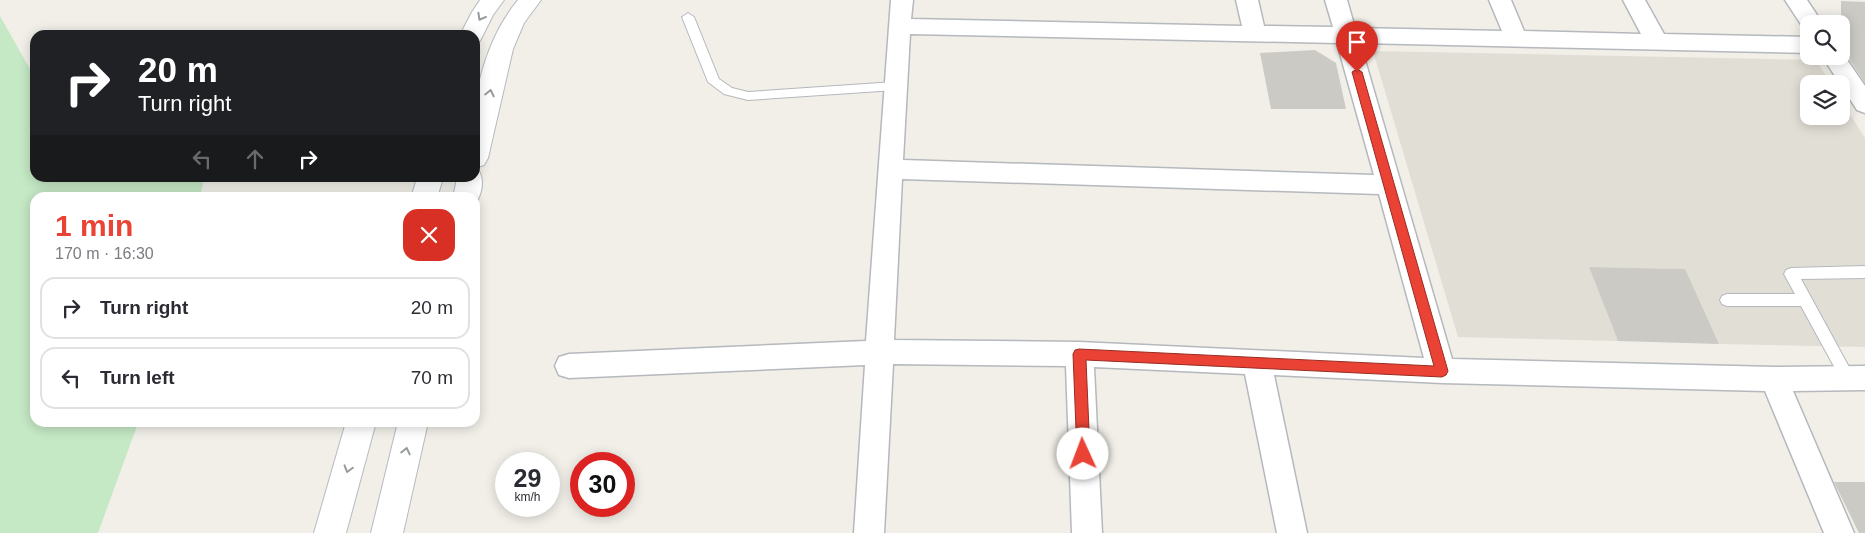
<!DOCTYPE html>
<html lang="en">
<head>
<meta charset="utf-8">
<style>
  body { margin:0; font-family:Helvetica,sans-serif; background:#f7f7f7; color:#2b2b33; height:100vh; display:flex; flex-direction:column; font-size:19px; white-space:nowrap }
  * { box-sizing:border-box; margin:0 }
  p { font-size:16px; color:#7c7c81 }
  .icon { flex:none; width:28px; height:28px; fill:none; stroke:currentColor; stroke-width:2; stroke-linecap:round; stroke-linejoin:round }
  .map { position:relative; flex:1; overflow:hidden }
  .details { position:absolute; left:30px; top:192px; width:450px; height:235px; display:flex; flex-direction:column; background:#fff; border-radius:15px; box-shadow:0 2px 12px #0003 }
  .details>* { flex:none }
  .guide { position:absolute; left:30px; top:30px; width:450px; height:152px; border-radius:15px; box-shadow:0 2px 12px #0003; background:#202124; color:#fff; overflow:hidden }
  .tools { position:absolute; left:1800px; top:15px; display:grid; gap:10px }
  .tools a { display:grid; place-items:center; width:50px; height:50px; border-radius:10px; background:#fff; box-shadow:0 2px 12px #0003; font-size:25px }
  .speed { position:absolute; left:495px; top:452px; display:flex; gap:10px; font-size:25px; font-weight:700; text-align:center }
  .speed>* { display:grid; place-content:center; width:65px; height:65px; border-radius:50%; background:#fff; box-shadow:0 2px 12px #0003; line-height:1 }
  .speed small { font-size:12px; font-weight:400 }
  .speed .limit { border:8px solid #d22; background:#fff; color:#111 }
  .pin { position:absolute; display:grid; place-items:center; width:42px; height:42px; color:#fff; margin:-51px -21px; border-radius:50% 50% 50% 0; rotate:-45deg; box-shadow:0 0 5px #0007 }
  .pin .icon { rotate:45deg }
  .me { position:absolute; width:55px; margin:-28px; rotate:358deg; stroke-linejoin:round; filter:drop-shadow(0 0 4px #0008) }
  .turn { display:flex; align-items:center; gap:18px; height:105px; padding:0 25px; font-size:22px }
  .turn .icon { width:65px; height:65px; stroke-width:2.5 }
  .turn b { display:block; font-size:35px; line-height:42px }
  .lanes { display:flex; align-items:center; height:48px; padding:0 25px; background:#0003; justify-content:center; gap:25px; direction:ltr }
  .lanes .off { opacity:.35 }
  .round { display:grid; place-items:center; flex:none; width:52px; height:52px; border-radius:15px; background:#f7f7f7 }
  .overview { display:flex; align-items:center; justify-content:space-between; height:85px; padding:0 25px }
  h1 { font-size:30px; font-weight:700; line-height:38px; color:#ea4335 }
  ul { padding:0; list-style:none }
  li { display:flex; align-items:center; gap:15px; height:62px; margin:0 10px 8px; padding:0 15px; border:2px solid #e1e1e2; border-radius:15px }
  li div { flex:1 }
  li b { display:block; font-size:19px }
  li em { font-style:normal }
  .map>svg:first-child { display:block }
  .education { fill:#e1ded6 }
  .green { fill:#c5e8c5 }
  .building { fill:#cccac5 }
  .lines { fill:none; stroke-linecap:round; stroke-linejoin:round }
  .service-casing { stroke:#b5b8bc; stroke-width:2 }
  .minor-casing { stroke:#b5b8bc; stroke-width:3 }
  .secondary-casing { stroke:#b6babf; stroke-width:2 }
  .service { fill:#fff; fill-rule:evenodd }
  .minor { fill:#fff; fill-rule:evenodd }
  .secondary { fill:#fff; fill-rule:evenodd }
  .oneway { stroke:#979a9d }
  .route { fill:#ea4335; stroke:#982c22 }
</style>
</head>
<body>
<div class="map">
<svg width="1865" height="533" viewBox="0 0 1865 533">
  <rect width="100%" height="100%" fill="#f1efe8"/>
  <polygon class="education" points="1373,51 1816,60 1831,84 1809,84 1809,116 1841,116 1841,100 1865,138 1865,347 1719,344 1684,269 1589,267 1618,341 1458,337"/>
  <polygon class="green" points="0,16 35,78 35,178 204,178 200,197 35,198 35,422 138,423 98,533 0,533"/>
  <g class="building">
    <polygon points="1841,1 1865,2 1865,83 1841,47"/>
    <polygon points="1315,50 1336,63 1346,109 1271,109 1260,53"/>
    <polygon points="1589,267 1685,269 1719,344 1618,341"/>
    <polygon points="1834,482 1865,482 1865,533 1859,533"/>
  </g>
  <g class="lines">
    <defs>
      <g id="service">
        <polygon points="688,13 694,17 719,79 732,88 748,92 895,82 901,86 895,90 748,100 724,94 708,82 682,17"/>
        <polygon points="1865,266 1865,278 1801,279 1855,378 1853,383 1848,385 1843,383 1801,306 1727,306 1722,304 1720,300 1722,296 1727,294 1795,294 1784,274 1786,270 1791,268"/>
      </g>
      <g id="minor">
        <path d="M891,0H913L911,19L1242,26L1236,0H1258L1264,26L1333,27L1325,0H1347L1355,28L1502,31L1489,0H1511L1524,31L1641,34L1623,0H1645L1664,34L1809,37V53L1360,43L1452,359L1774,367L1865,366V390L1793,391L1854,533H1824L1765,391L1442,383L1274,375L1307,533H1277L1245,374L1094,367L1102,533H1072L1066,366L893,364L884,533H854L865,365L569,378L559,375L555,366L559,357L569,354L866,341ZM910,34L1337,43L1374,175L903,160ZM902,179L1379,194L1424,358L1079,342L894,340Z"/>
        <polygon points="1785,0 1807,0 1823,24 1809,24 1809,31 1804,29"/>
        <polygon points="1841,51 1865,86 1865,113 1857,110 1822,56 1841,56"/>
      </g>
      <g id="secondary">
        <polygon points="480,0 504,0 493,15 480,41 475,42 475,35 460,35 472,12"/>
        <path d="M518,0H541L524,23L513,49L488,158L484,165L475,168C475,148 472,126 475,106C480,68 494,29 518,0Z"/>
        <path d="M475,170L479,171C485,182 481,195 475,205V198H453L457,178H475Z"/>
        <polygon points="417,178 443,178 437,198 411,198"/>
        <polygon points="346,422 376,422 346,533 314,533"/>
        <polygon points="398,422 428,422 403,533 371,533"/>
      </g>
    </defs>
    <use href="#service" class="service-casing"/>
    <use href="#minor" class="minor-casing"/>
    <use href="#secondary" class="secondary-casing"/>
    <use href="#service" class="service"/>
    <use href="#minor" class="minor"/>
    <use href="#secondary" class="secondary"/>
  </g>
  <defs><path id="oneway-chevron" d="M-2-3.5L2.5 0L-2 3.5" fill="none" stroke-width="1.6" stroke-linecap="round" stroke-linejoin="round" transform="scale(1.25)"/></defs>
  <g class="oneway">
    <use href="#oneway-chevron" transform="translate(481 17) rotate(119)"/>
    <use href="#oneway-chevron" transform="translate(490 93) rotate(-77)"/>
    <use href="#oneway-chevron" transform="translate(406 451) rotate(-77)"/>
    <use href="#oneway-chevron" transform="translate(348 469) rotate(106)"/>
  </g>
  <polygon class="route" points="1357,69 1362,72 1448,371 1446,375 1442,377 1086,360 1090,454 1088,458 1083,459 1079,458 1077,454 1073,354 1075,350 1079,349 1434,366 1352,72"/>
</svg>
<div class="tools">
<a><svg class="icon" aria-label="search" viewBox="0 0 24 24"><circle cx="10" cy="10" r="6"/><path d="M15 15l6 6"/></svg></a>
<a><svg class="icon" aria-label="layers" viewBox="0 0 24 24"><path d="M12 4l9 5-9 5-9-5zM3 14l9 5 9-5"/></svg></a>
</div>
<div class="speed"><div>29<small>km/h</small></div><div class="limit">30</div></div>
<div class="pin" style="left:1357px;top:72px;background:#d93025"><svg class="icon" aria-label="arrive" viewBox="0 0 24 24"><path d="M6 21V4h12l-3 4 3 4H6"/></svg></div>
<svg class="me" style="left:1083px;top:454px" viewBox="-20 -20 40 40"><circle r="19" fill="#fff"/><path d="M0-13L10 11 0 6-10 11z" fill="#ea4335"/></svg>
<div class="guide">
<div class="turn"><svg class="icon" aria-label="right" viewBox="0 0 24 24"><path d="M7 20v-9h11M14 6l5 5-5 5"/></svg><div><b>20 m</b>Turn right</div></div>
<div class="lanes"><svg class="icon off" aria-label="left" viewBox="0 0 24 24"><path d="M17 20v-9H6M10 6l-5 5 5 5"/></svg><svg class="icon off" aria-label="ahead" viewBox="0 0 24 24"><path d="M12 20V5M6 11l6-6 6 6"/></svg><svg class="icon" aria-label="right" viewBox="0 0 24 24"><path d="M7 20v-9h11M14 6l5 5-5 5"/></svg></div>
</div>
<section class="details">
<div class="overview"><div><h1>1 min</h1><p>170 m · 16:30</p></div><a class="round" style="background:#d93025;color:#fff"><svg class="icon" aria-label="close" viewBox="0 0 24 24"><path d="M6 6l12 12M18 6L6 18"/></svg></a></div>
<ul>
<li><svg class="icon" aria-label="right" viewBox="0 0 24 24"><path d="M7 20v-9h11M14 6l5 5-5 5"/></svg><div><b>Turn right</b></div><em>20 m</em></li>
<li><svg class="icon" aria-label="left" viewBox="0 0 24 24"><path d="M17 20v-9H6M10 6l-5 5 5 5"/></svg><div><b>Turn left</b></div><em>70 m</em></li>
</ul>
</section>
</div>
</body>
</html>
